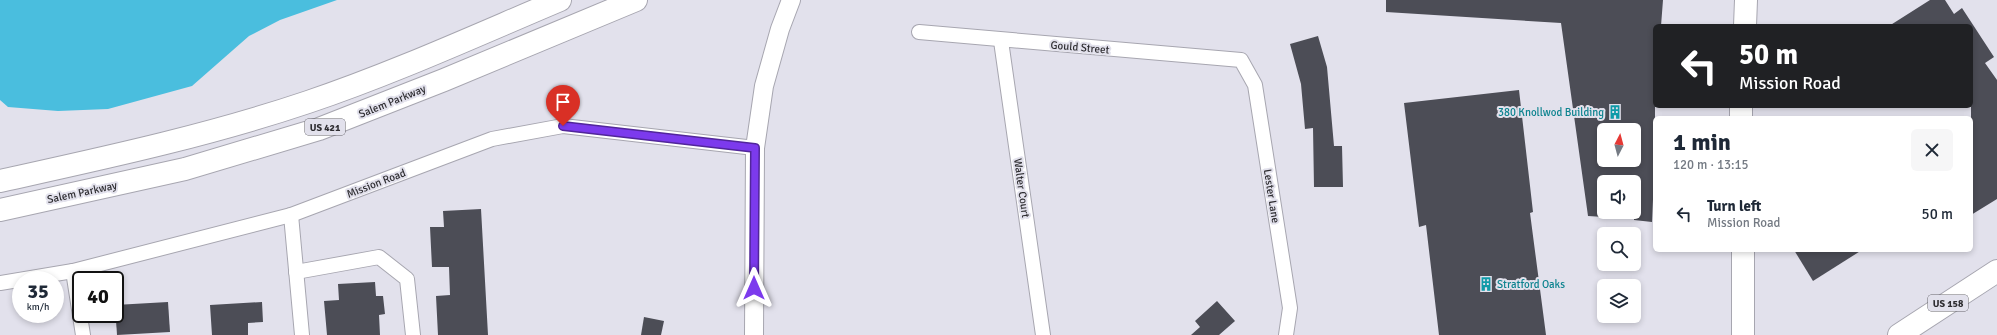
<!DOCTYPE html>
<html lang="en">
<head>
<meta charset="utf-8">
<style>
  body { margin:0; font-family:Signika,sans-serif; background:#f6f6f7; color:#1f2937; height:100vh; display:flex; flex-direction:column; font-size:15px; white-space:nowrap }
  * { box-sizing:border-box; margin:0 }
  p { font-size:13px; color:#747a83 }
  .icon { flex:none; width:22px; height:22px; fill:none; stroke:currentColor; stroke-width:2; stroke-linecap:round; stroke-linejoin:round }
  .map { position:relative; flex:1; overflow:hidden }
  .sheet { position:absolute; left:1653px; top:116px; width:320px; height:136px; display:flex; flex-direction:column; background:#fff; border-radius:6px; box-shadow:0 2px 6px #0003 }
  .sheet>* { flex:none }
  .hud { position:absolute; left:1653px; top:24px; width:320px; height:84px; border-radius:6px; box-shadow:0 2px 6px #0003; background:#202124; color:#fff; overflow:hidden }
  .needle { width:26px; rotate:6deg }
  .tools { position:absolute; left:1597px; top:123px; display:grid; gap:8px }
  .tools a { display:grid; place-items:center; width:44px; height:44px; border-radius:6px; background:#fff; box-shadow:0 2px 6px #0003; font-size:20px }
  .speed { position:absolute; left:12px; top:271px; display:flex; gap:8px; font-size:20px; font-weight:700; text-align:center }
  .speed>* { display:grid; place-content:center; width:52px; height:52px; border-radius:50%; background:#fff; box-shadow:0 2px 6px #0003; line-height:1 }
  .speed small { font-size:10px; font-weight:400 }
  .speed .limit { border:2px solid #111; border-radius:6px; background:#fff; color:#111 }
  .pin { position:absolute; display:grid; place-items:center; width:34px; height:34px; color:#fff; margin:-41px -17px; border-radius:50% 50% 50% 0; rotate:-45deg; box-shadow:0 0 4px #0007 }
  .pin .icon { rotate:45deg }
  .me { position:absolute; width:44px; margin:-22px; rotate:0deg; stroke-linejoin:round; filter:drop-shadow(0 0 3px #0008) }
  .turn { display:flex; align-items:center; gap:14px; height:84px; padding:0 20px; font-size:18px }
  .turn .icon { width:52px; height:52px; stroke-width:2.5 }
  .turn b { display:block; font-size:28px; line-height:34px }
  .round { display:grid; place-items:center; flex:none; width:42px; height:42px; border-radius:6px; background:#f6f6f7 }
  .overview { display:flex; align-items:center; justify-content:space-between; height:68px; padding:0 20px }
  h1 { font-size:24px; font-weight:700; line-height:30px }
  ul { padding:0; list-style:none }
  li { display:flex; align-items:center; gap:12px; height:60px; padding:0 20px }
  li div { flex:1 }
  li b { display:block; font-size:15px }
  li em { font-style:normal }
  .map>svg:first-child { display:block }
  .water { fill:#4abede }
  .building { fill:#4c4d56; fill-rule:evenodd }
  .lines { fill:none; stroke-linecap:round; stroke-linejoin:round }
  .minor-casing { stroke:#a7a6b0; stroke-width:16 }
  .tertiary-casing { stroke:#a7a6b0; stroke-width:20 }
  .primary-casing { stroke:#a7a6b0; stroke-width:24 }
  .motorway-casing { stroke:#a7a6b0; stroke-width:24 }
  .minor { stroke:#fff; stroke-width:14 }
  .tertiary { stroke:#fff; stroke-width:18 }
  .primary { stroke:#fff; stroke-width:22 }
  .motorway { stroke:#fff; stroke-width:22 }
  .route-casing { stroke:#51269a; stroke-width:10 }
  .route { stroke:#7c3aed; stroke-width:7 }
  .labels { text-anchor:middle; stroke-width:4; stroke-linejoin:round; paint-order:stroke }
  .shield { fill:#e2e1ec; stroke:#646369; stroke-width:1 }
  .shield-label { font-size:10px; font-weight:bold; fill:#2e2d31 }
  .street-label { font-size:11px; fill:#2e2d31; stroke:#e2e1ec }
  .culture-label { font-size:11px; fill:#0d838f; stroke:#e2e1ec; text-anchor:end }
</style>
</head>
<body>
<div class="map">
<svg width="1997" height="335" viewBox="0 0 1997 335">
  <rect width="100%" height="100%" fill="#e2e1ec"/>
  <polygon class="water" points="0,0 337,0 280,20 249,36 192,86 108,109 58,111 8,107 0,100"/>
  <g class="building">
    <path d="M1386,0H1663L1661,26H1655V154L1652,222L1634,220V182H1604V217L1588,216L1561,23L1386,12ZM1604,130H1634V160H1604Z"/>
    <polygon points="1930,0 1945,0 1954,14 1962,8 1994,57 1985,63 1997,80 1997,199 1971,215 1971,26 1889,26"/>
    <polygon points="1318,36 1327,67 1334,146 1342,146 1343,187 1314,187 1313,128 1305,129 1301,84 1290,44"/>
    <polygon points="1519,90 1533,212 1530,213 1546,335 1439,335 1426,225 1419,227 1404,103"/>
    <polygon points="481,209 488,335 438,335 436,296 450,295 449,267 432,267 430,227 444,227 443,211"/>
    <polygon points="1794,250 1862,250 1813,281"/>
    <polygon points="375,282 376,296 383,296 385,314 379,315 380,335 327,335 324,301 339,300 338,284"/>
    <polygon points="1217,301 1235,321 1219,335 1191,335 1200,327 1195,321"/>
    <polygon points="168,302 170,332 117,335 115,305"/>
    <polygon points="262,302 263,322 248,323 248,335 212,335 210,305"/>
    <polygon points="644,317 664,321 661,335 641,335"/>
  </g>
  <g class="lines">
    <defs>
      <g id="minor">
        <polyline points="919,32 1241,60 1255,85 1290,308 1286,335"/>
        <polyline points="1001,41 1043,335"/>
        <polyline points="291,215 302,335"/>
        <polyline points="73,271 83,335"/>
        <polyline points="296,272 379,257 407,279 413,335"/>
        <polyline points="0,283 73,271 291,215 492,139 563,126 755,148"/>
      </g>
      <polyline id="tertiary" points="754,335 755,148 764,86 780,29 791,0"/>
      <g id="primary">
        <polyline points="1745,26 1746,0"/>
        <polyline points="1741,118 1741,106"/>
        <polyline points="1743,250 1743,335"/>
        <polyline points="1899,335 1997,271"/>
      </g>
      <g id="motorway">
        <path d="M0,181C104,158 207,136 308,102C394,73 477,35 560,0"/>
        <polyline points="0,210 185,169 319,129 444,80 636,0"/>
      </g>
    </defs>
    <use href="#minor" class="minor-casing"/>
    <use href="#tertiary" class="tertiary-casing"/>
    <use href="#primary" class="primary-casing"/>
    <use href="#motorway" class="motorway-casing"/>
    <use href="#minor" class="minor"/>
    <use href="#tertiary" class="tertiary"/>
    <use href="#primary" class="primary"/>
    <use href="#motorway" class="motorway"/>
  </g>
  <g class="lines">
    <defs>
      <polyline id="route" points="563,126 755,148 754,288"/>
    </defs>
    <use href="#route" class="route-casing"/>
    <use href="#route" class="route"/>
  </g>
  <defs>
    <symbol id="building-bare" viewBox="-9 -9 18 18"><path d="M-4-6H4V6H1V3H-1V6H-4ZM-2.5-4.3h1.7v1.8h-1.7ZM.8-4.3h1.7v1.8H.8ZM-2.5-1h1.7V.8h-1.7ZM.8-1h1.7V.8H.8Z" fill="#0f9aa8" stroke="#e2e1ec" stroke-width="2.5" paint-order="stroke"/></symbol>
  </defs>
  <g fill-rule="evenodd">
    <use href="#building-bare" x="1605" y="102" width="20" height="20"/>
    <use href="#building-bare" x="1476" y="274" width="20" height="20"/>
  </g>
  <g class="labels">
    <g class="shield">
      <rect x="305" y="119" width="40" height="16" rx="3"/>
      <rect x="1928" y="295" width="40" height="16" rx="3"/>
    </g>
    <g class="shield-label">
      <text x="325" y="131">US 421</text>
      <text x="1948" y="307">US 158</text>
    </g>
    <g class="street-label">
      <text transform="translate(1080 47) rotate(5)" y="4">Gould Street</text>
      <text transform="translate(392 101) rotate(-22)" y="4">Salem Parkway</text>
      <text transform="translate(376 183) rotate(-21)" y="4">Mission Road</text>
      <text transform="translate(1022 188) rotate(82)" y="4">Walter Court</text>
      <text transform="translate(82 192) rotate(-12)" y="4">Salem Parkway</text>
      <text transform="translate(1272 196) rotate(81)" y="4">Lester Lane</text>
    </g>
    <g class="culture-label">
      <text x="1604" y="116">380 Knollwod Building</text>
      <text x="1497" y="288" text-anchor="start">Stratford Oaks</text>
    </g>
  </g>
</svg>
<div class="tools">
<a><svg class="needle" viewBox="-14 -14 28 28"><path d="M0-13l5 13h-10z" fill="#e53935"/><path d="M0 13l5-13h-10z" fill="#747a83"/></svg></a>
<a><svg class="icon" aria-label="sound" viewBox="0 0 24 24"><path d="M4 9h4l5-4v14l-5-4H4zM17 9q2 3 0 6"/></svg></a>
<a><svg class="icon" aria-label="search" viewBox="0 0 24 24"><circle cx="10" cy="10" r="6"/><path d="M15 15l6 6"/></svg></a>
<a><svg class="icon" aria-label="layers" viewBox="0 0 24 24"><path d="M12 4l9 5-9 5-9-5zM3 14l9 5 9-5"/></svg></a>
</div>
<div class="speed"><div>35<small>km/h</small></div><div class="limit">40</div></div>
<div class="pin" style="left:563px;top:126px;background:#d93025"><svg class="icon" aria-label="arrive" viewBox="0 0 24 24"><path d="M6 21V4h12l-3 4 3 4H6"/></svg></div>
<svg class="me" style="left:754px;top:288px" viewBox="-20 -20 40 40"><path d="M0-17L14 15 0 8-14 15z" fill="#7c3aed" stroke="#fff" stroke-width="4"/></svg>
<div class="hud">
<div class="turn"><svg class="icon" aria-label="left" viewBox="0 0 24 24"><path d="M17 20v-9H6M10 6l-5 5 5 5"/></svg><div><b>50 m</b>Mission Road</div></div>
</div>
<section class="sheet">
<div class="overview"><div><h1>1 min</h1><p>120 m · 13:15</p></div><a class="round"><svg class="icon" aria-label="close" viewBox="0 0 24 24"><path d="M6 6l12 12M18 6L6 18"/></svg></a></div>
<ul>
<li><svg class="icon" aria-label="left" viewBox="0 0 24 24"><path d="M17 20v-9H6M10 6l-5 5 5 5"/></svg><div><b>Turn left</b><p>Mission Road</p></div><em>50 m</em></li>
</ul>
</section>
</div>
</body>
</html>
